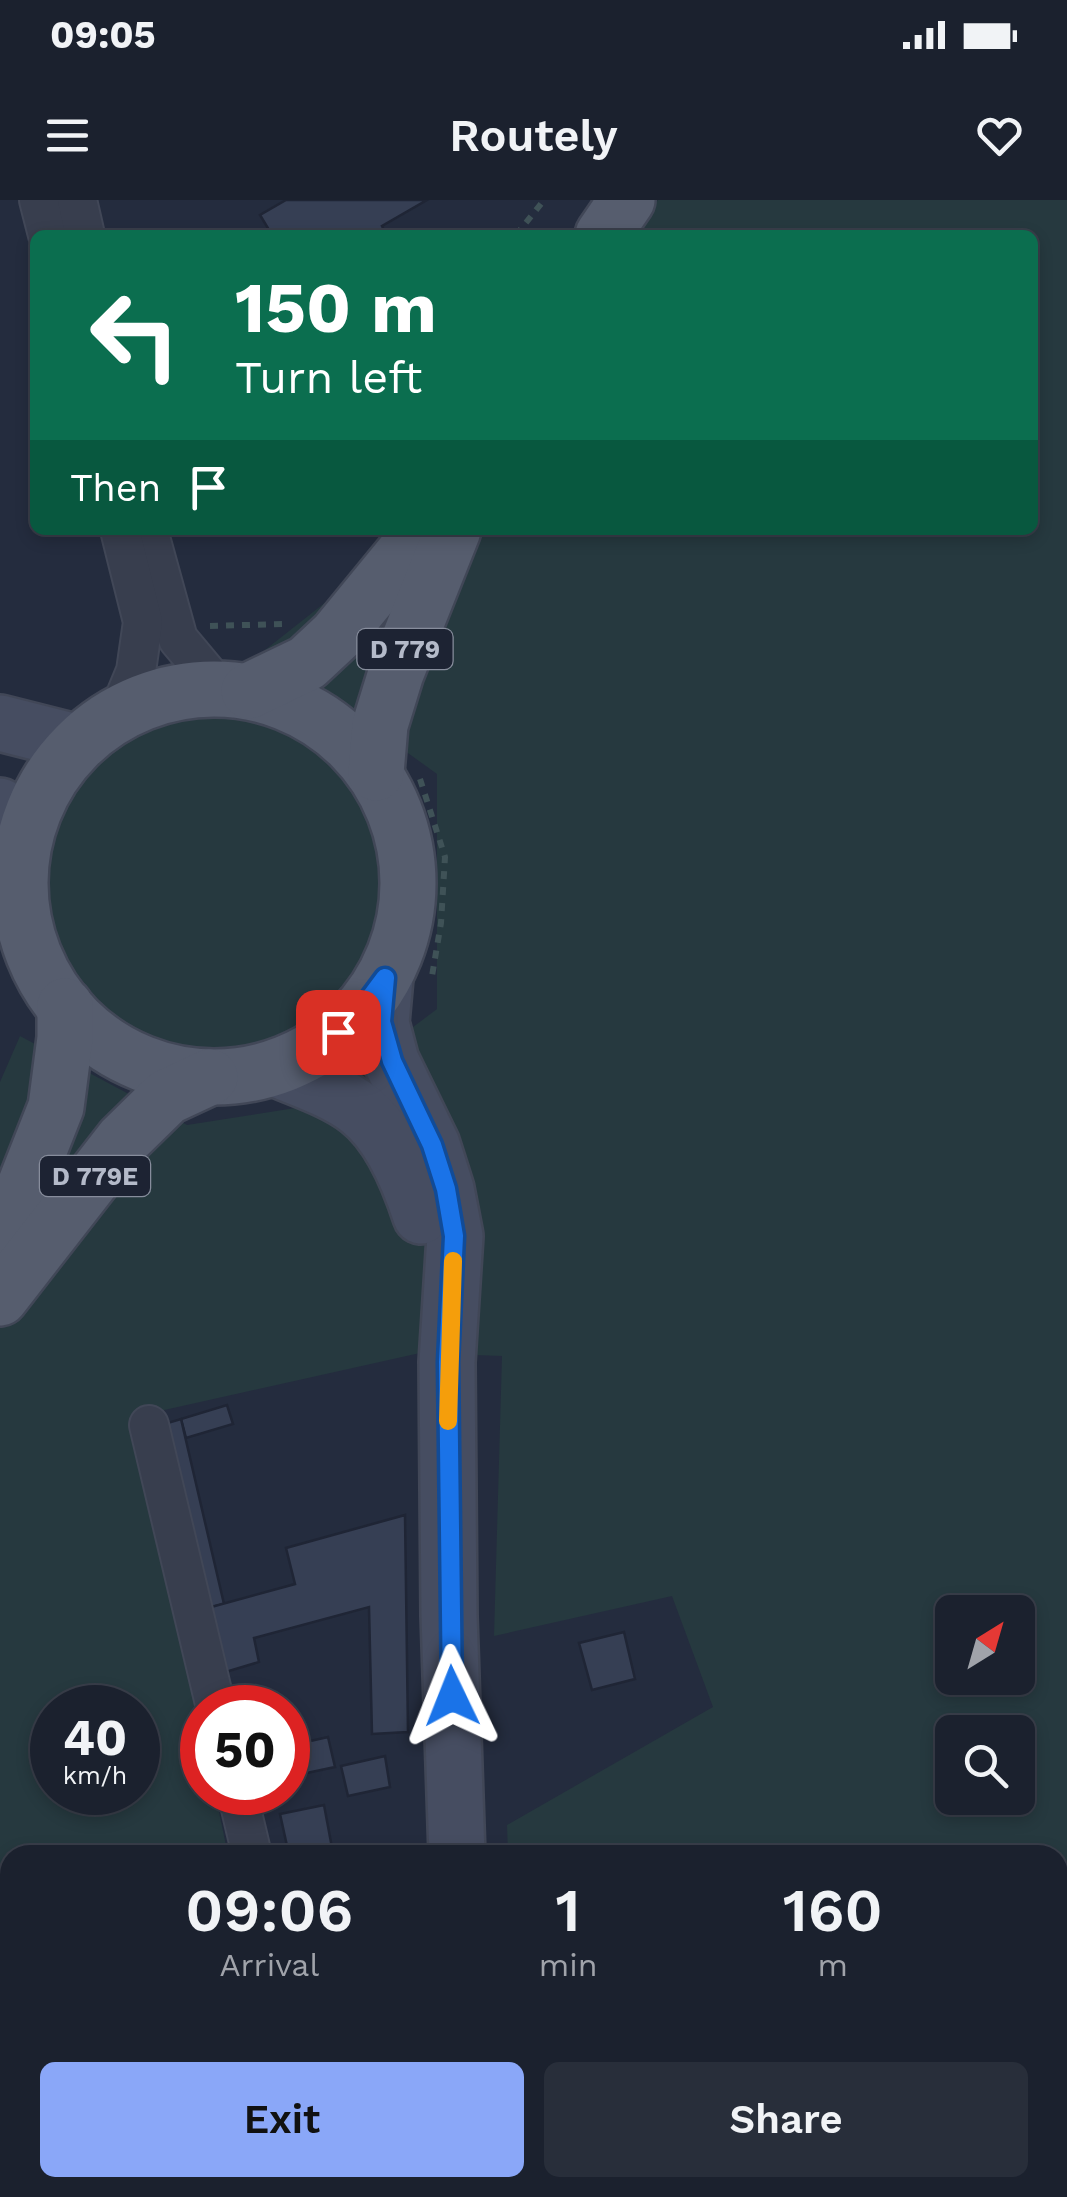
<!DOCTYPE html>
<html lang="en">
<head>
<meta charset="utf-8">
<style>
  body { margin:0; font-family:"Work Sans",sans-serif; background:#282e3a; color:#f1f3f6; height:100vh; display:flex; flex-direction:column; font-size:38px; white-space:nowrap }
  * { box-sizing:border-box; margin:0 }
  p { font-size:32px; color:#a0a3aa }
  .icon { flex:none; width:55px; height:55px; fill:none; stroke:currentColor; stroke-width:2; stroke-linecap:round; stroke-linejoin:round }
  .map { position:relative; flex:1; overflow:hidden }
  .panel { position:absolute; left:0px; top:1645px; width:1068px; height:352px; display:flex; flex-direction:column; background:#1b212e; border-radius:30px 30px 0 0; box-shadow:0 5px 15px #0003,0 0 0 2px #393e4a }
  .panel>* { flex:none }
  .banner { position:absolute; left:30px; top:30px; width:1008px; height:305px; border-radius:15px; box-shadow:0 5px 15px #0003,0 0 0 2px #393e4a; background:#0b6e4f; color:#fff; overflow:hidden }
  .needle { width:65px; rotate:37deg }
  .controls { position:absolute; left:935px; top:1395px; display:grid; gap:20px }
  .controls a { display:grid; place-items:center; width:100px; height:100px; border-radius:15px; background:#1b212e; box-shadow:0 5px 15px #0003,0 0 0 2px #393e4a; font-size:50px }
  .speed { position:absolute; left:30px; top:1485px; display:flex; gap:20px; font-size:50px; font-weight:700; text-align:center }
  .speed>* { display:grid; place-content:center; width:130px; height:130px; border-radius:50%; background:#1b212e; box-shadow:0 5px 15px #0003,0 0 0 2px #393e4a; line-height:1 }
  .speed small { font-size:25px; font-weight:400 }
  .speed .limit { border:15px solid #d22; background:#fff; color:#111 }
  .pin { position:absolute; display:grid; place-items:center; width:85px; height:85px; color:#fff; margin:-42px; border-radius:20px; box-shadow:0 5px 15px #0006 }
  .me { position:absolute; width:110px; margin:-55px; rotate:358deg; stroke-linejoin:round; filter:drop-shadow(0 0 8px #0008) }
  .turn { display:flex; align-items:center; gap:35px; height:210px; padding:0 40px; font-size:45px }
  .turn .icon { width:130px; height:130px; stroke-width:2.5 }
  .turn b { display:block; font-size:70px; line-height:85px }
  .then { display:flex; align-items:center; height:95px; padding:0 40px; background:#0003; gap:20px; font-size:38px }
  .eta { display:flex; justify-content:space-evenly; align-items:center; height:170px; text-align:center }
  .eta b { font-size:60px; font-weight:600; line-height:70px }
  .primary-button { display:flex; gap:20px; margin-top:auto; padding:20px 40px }
  .primary-button a { flex:1; height:115px; border-radius:15px; background:#8aa7f8; color:#111; font-size:40px; font-weight:600; line-height:115px; text-align:center }
  .primary-button a+a { background:#282e3a; color:#f1f3f6 }
  .status { display:flex; justify-content:space-between; align-items:center; height:70px; padding:0 50px; background:#1b212e; direction:ltr }
  .status svg { height:28px; fill:currentColor }
  header { display:flex; justify-content:space-between; align-items:center; height:130px; padding:0 40px; background:#1b212e; font-size:45px; font-weight:600 }
  .map>svg:first-child { display:block }
  .green { fill:#26393f; fill-rule:evenodd }
  .building { fill:#363f54; stroke:#1f2535; stroke-width:2.5 }
  .lines { fill:none; stroke-linecap:round; stroke-linejoin:round }
  .minor-casing { stroke:#414757; stroke-width:42 }
  .secondary-casing { stroke:#414757; stroke-width:60 }
  .primary-casing { stroke:#414757; stroke-width:60 }
  .path { stroke:#3f5257; stroke-width:6; stroke-dasharray:8 8; stroke-linecap:butt }
  .minor { stroke:#383e4e; stroke-width:38 }
  .secondary { stroke:#464d61; stroke-width:55 }
  .primary { stroke:#565d6e; stroke-width:55 }
  .route-casing { stroke:#114b97; stroke-width:25 }
  .route { stroke:#1a73e8; stroke-width:18 }
  .slow { stroke:#f59e0b; stroke-width:18 }
  .labels { text-anchor:middle; stroke-width:10; stroke-linejoin:round; paint-order:stroke }
  .shield { fill:#1d2333; stroke:#878d9c; stroke-width:2.5 }
  .shield-label { font-size:25px; font-weight:bold; fill:#b4bac9 }
</style>
</head>
<body>
<div class="status"><b>09:05</b><svg viewBox="0 0 49 12"><path d="M0 12V9h3v3zM5 12V6h3v6zM10 12V3h3v9zM15 12V0h3v12zM26 1h20v11H26zM47 4h2v5h-2z"/></svg></div>
<header><svg class="icon" aria-label="menu" viewBox="0 0 24 24"><path d="M4 6h16M4 12h16M4 18h16"/></svg>Routely<svg class="icon" aria-label="heart" viewBox="0 0 24 24"><path d="M12 20l-8-8c-3-5 5-10 8-4 3-6 11-1 8 4z"/></svg></header>
<div class="map">
<svg width="1067" height="1997" viewBox="0 0 1067 1997">
  <rect width="100%" height="100%" fill="#242c3e"/>
  <g class="green">
    <path d="M658,0H1067V1997H524V1988H1058V1655H508L507,1625L713,1507L672,1396L494,1436L502,1156L420,1153L133,1217L202,1537V1592L215,1593L228,1655H10V1988H302L304,1997H0V882L20,836L187,925L308,906L437,809V574L265,450L417,330H1032V35H634ZM952,1412H1018V1478H952ZM52,1508H138V1592H52ZM952,1532H1018V1598H952Z"/>
    <circle cx="214" cy="684" r="169"/>
  </g>
  <g class="building">
    <polygon points="286,0 427,0 382,26 386,34 384,35 272,35 260,15"/>
    <polygon points="227,1205 233,1224 186,1238 181,1219"/>
    <polygon points="181,1219 224,1404 204,1409 164,1224"/>
    <polygon points="405,1315 408,1532 372,1534 369,1407 254,1438 259,1462 219,1474 204,1409 295,1384 286,1348"/>
    <polygon points="624,1432 635,1479 592,1490 579,1443"/>
    <polygon points="328,1537 335,1567 288,1577 288,1546"/>
    <polygon points="385,1556 390,1587 348,1596 341,1566"/>
    <polygon points="324,1605 333,1653 289,1655 280,1614"/>
  </g>
  <g class="lines">
    <defs>
      <g id="minor">
        <polyline points="39,0 48,35"/>
        <polyline points="77,0 85,35"/>
        <polyline points="148,330 178,439 219,488"/>
        <polyline points="119,512 136,471 143,422 120,330"/>
        <polyline points="149,1225 216,1508"/>
        <polyline points="237,1592 252,1655"/>
        <polyline points="331,1988 333,1997"/>
      </g>
      <g id="secondary">
        <polyline points="0,523 79,543"/>
        <polyline points="0,606 24,640"/>
        <polyline points="385,778 381,823 391,861 432,945 446,989 455,1036 447,1162 449,1416 457,1655"/>
        <path d="M274,868C302,880 334,890 359,909C391,934 409,979 421,1016"/>
        <polyline points="484,1988 485,1997"/>
      </g>
      <g id="primary">
        <polyline points="603,35 627,0"/>
        <circle cx="214" cy="683" r="194"/>
        <polyline points="249,491 307,463 337,435 423,330"/>
        <polyline points="376,573 380,525 396,473 453,330"/>
        <polyline points="0,1049 56,907 65,838 65,806"/>
        <polyline points="0,1098 123,940 167,897 210,877"/>
      </g>
    </defs>
    <use href="#minor" class="minor-casing"/>
    <use href="#secondary" class="secondary-casing"/>
    <use href="#primary" class="primary-casing"/>
    <g class="path">
      <polyline points="516,35 544,0"/>
      <polyline points="210,426 282,424"/>
      <polyline points="420,579 445,657 441,723 431,782"/>
    </g>
    <use href="#minor" class="minor"/>
    <use href="#secondary" class="secondary"/>
    <use href="#primary" class="primary"/>
  </g>
  <g class="lines">
    <defs>
      <polyline id="route" points="338,832 356,817 385,778 381,822 392,861 432,945 446,989 454,1036 448,1162 452,1496"/>
    </defs>
    <use href="#route" class="route-casing"/>
    <use href="#route" class="route"/>
    <polyline class="slow" points="448,1221 453,1061"/>
  </g>
  <g class="labels">
    <g class="shield">
      <rect x="357.5" y="429" width="95" height="40" rx="8"/>
      <rect x="40" y="956" width="110" height="40" rx="8"/>
    </g>
    <g class="shield-label">
      <text x="405" y="458">D 779</text>
      <text x="95" y="985">D 779E</text>
    </g>
  </g>
</svg>
<div class="controls">
<a><svg class="needle" viewBox="-14 -14 28 28"><path d="M0-13l5 13h-10z" fill="#e53935"/><path d="M0 13l5-13h-10z" fill="#a0a3aa"/></svg></a>
<a><svg class="icon" aria-label="search" viewBox="0 0 24 24"><circle cx="10" cy="10" r="6"/><path d="M15 15l6 6"/></svg></a>
</div>
<div class="speed"><div>40<small>km/h</small></div><div class="limit">50</div></div>
<div class="pin" style="left:338px;top:832px;background:#d93025"><svg class="icon" aria-label="arrive" viewBox="0 0 24 24"><path d="M6 21V4h12l-3 4 3 4H6"/></svg></div>
<svg class="me" style="left:452px;top:1496px" viewBox="-20 -20 40 40"><path d="M0-17L14 15 0 8-14 15z" fill="#1a73e8" stroke="#fff" stroke-width="4"/></svg>
<div class="banner">
<div class="turn"><svg class="icon" aria-label="left" viewBox="0 0 24 24"><path d="M17 20v-9H6M10 6l-5 5 5 5"/></svg><div><b>150 m</b>Turn left</div></div>
<div class="then">Then<svg class="icon" aria-label="arrive" viewBox="0 0 24 24"><path d="M6 21V4h12l-3 4 3 4H6"/></svg></div>
</div>
<section class="panel">
<div class="eta">
<div><b>09:06</b><p>Arrival</p></div>
<div><b>1</b><p>min</p></div>
<div><b>160</b><p>m</p></div>
</div>
<div class="primary-button"><a>Exit</a><a>Share</a></div>
</section>
</div>
</body>
</html>
